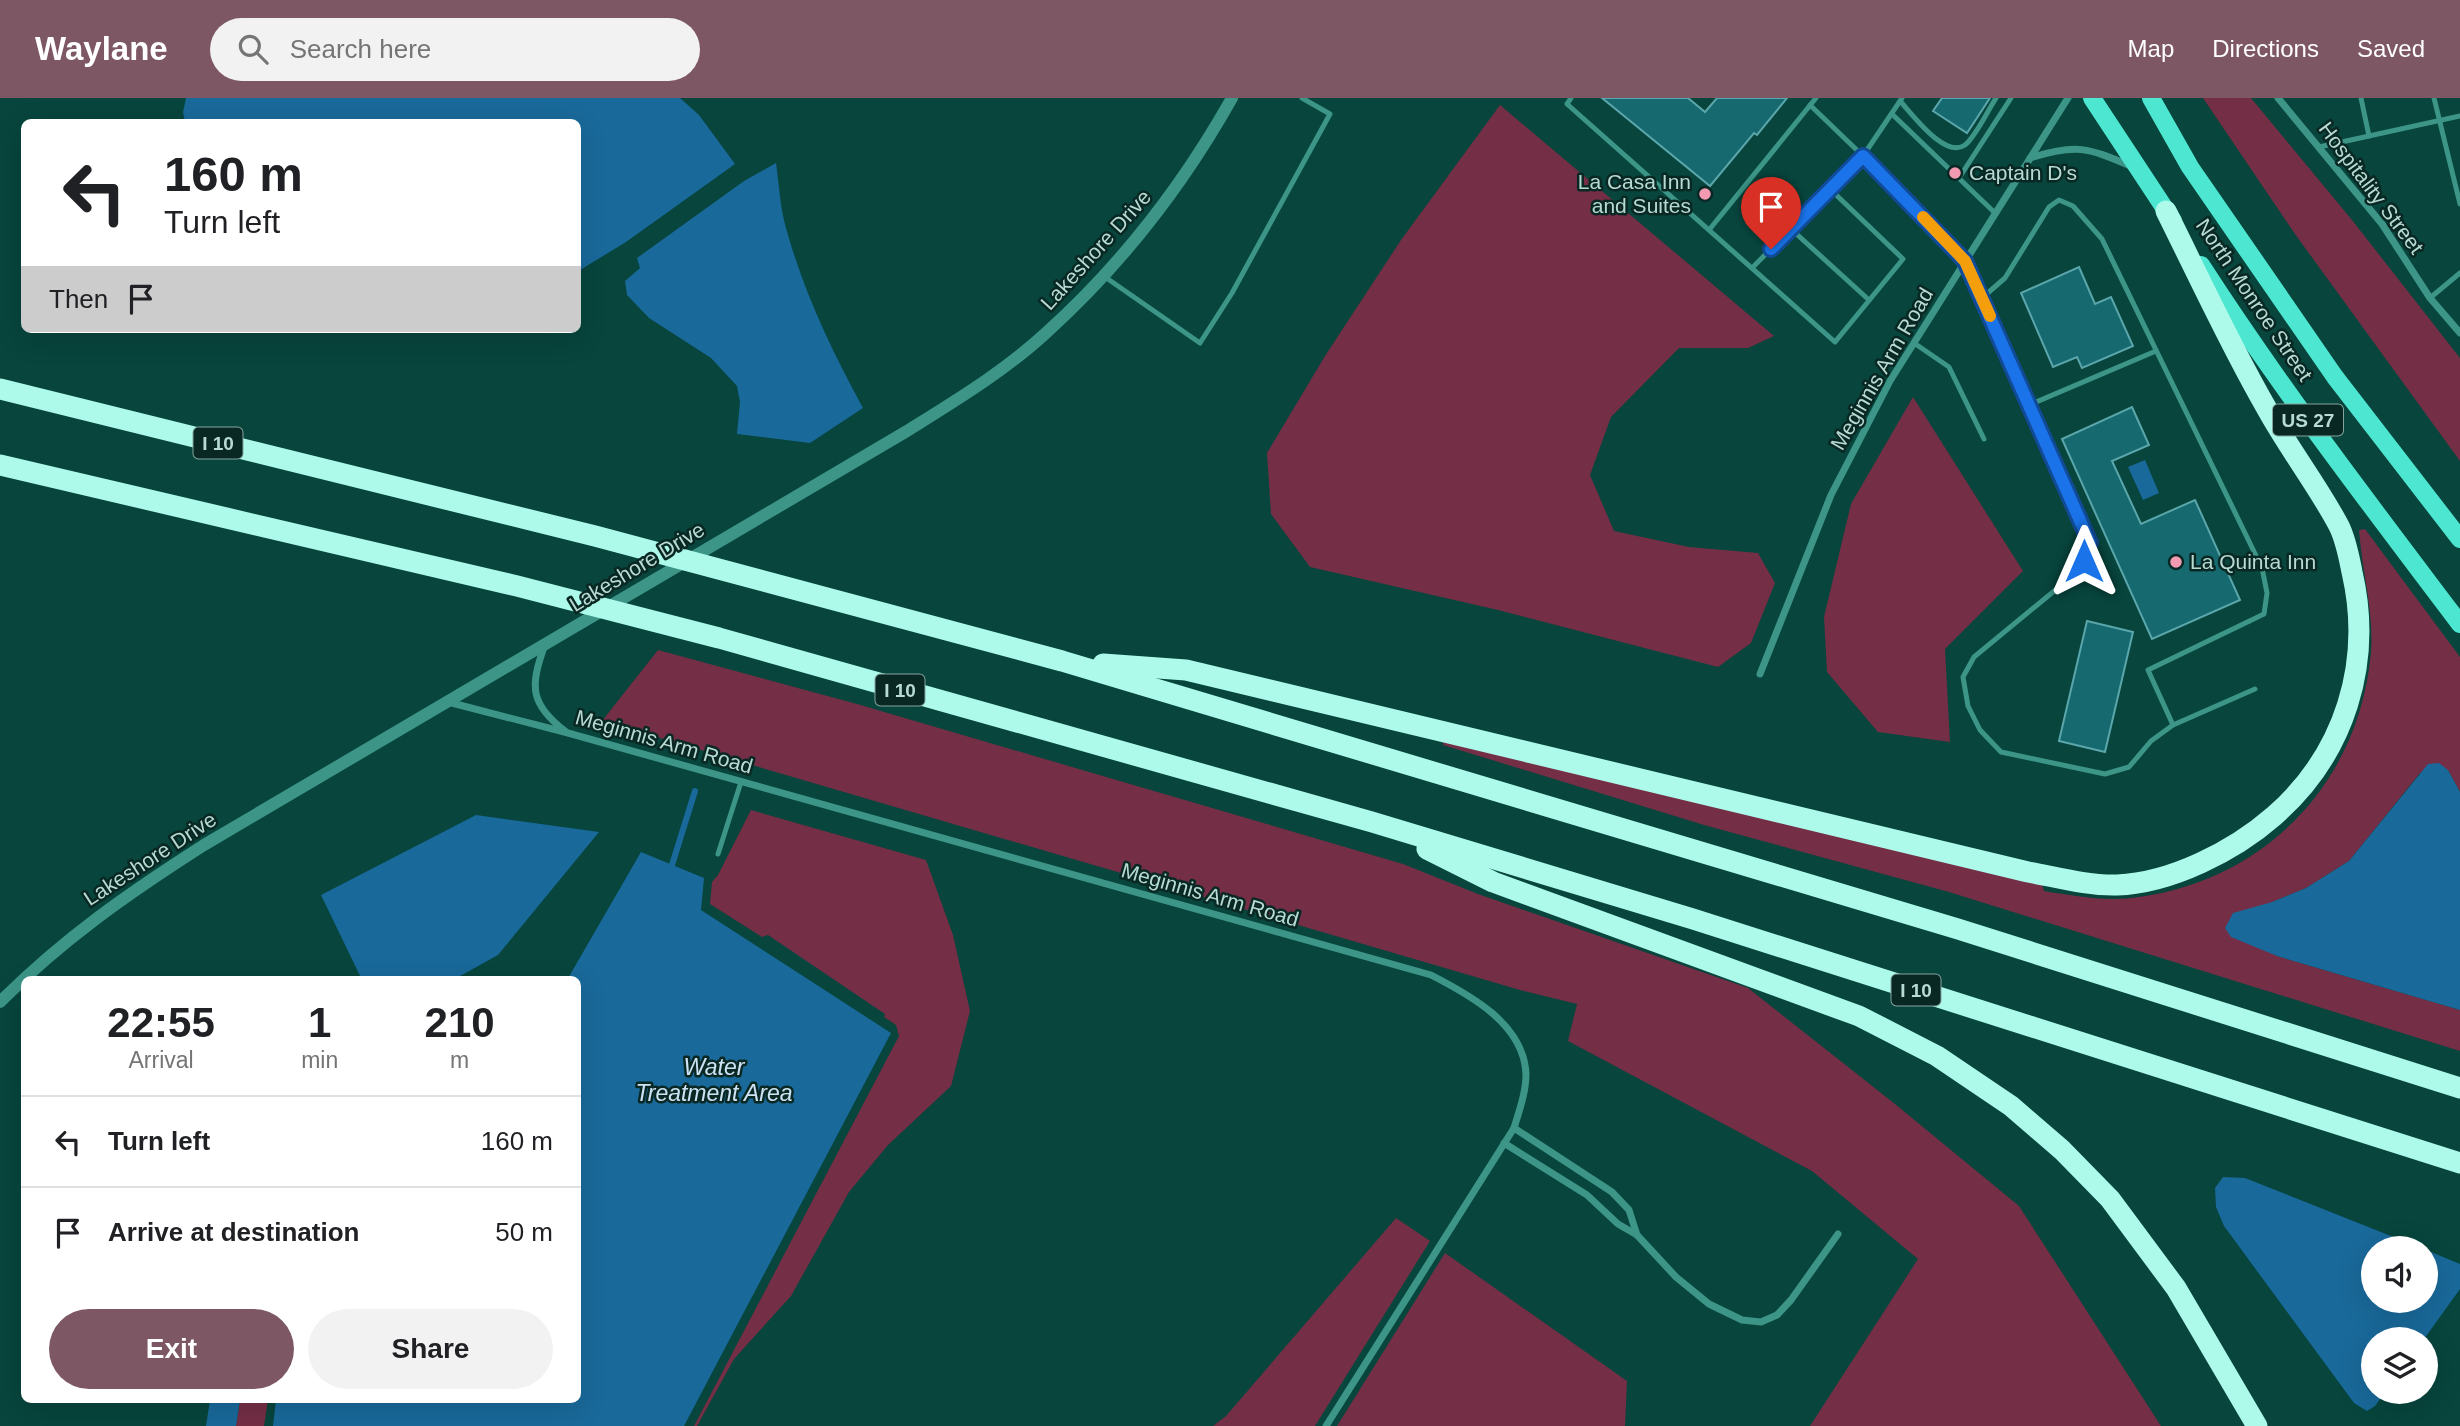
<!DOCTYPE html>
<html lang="en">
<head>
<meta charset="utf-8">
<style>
  body { margin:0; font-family:Arial,sans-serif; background:#f2f2f2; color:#202124; height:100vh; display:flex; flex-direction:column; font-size:26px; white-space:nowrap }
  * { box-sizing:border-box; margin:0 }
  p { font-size:23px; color:#757577 }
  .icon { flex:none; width:38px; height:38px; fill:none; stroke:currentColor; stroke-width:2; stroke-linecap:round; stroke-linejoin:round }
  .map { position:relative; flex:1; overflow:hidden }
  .details { position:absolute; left:21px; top:878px; width:560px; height:427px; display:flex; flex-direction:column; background:#fff; border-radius:10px; box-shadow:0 7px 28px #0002 }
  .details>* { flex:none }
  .hud { position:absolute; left:21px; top:21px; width:560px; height:214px; border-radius:10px; box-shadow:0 7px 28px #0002; background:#fff; color:#202124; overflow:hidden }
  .controls { position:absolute; left:2361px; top:1138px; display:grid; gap:14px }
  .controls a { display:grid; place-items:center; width:77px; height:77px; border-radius:50%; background:#fff; box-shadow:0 7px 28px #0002; font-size:35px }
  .pin { position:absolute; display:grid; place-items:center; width:60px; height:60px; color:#fff; margin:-72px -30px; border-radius:50% 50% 50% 0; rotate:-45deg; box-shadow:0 0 7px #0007 }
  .pin .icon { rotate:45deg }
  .me { position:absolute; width:77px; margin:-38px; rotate:0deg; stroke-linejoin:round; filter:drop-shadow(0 0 5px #0008) }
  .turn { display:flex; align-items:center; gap:24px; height:147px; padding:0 28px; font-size:32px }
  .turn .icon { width:91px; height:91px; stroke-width:2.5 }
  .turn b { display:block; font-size:49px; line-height:60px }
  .then { display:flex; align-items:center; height:66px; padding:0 28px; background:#0003; gap:14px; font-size:26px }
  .eta { display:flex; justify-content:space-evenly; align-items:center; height:119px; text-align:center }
  .eta b { font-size:42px; font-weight:700; line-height:49px }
  .cta { display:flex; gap:14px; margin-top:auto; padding:14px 28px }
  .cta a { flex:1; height:80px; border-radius:42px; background:#7e5764; color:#fff; font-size:28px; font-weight:700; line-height:80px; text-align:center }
  .cta a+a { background:#f2f2f2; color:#202124 }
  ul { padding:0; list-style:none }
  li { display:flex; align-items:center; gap:21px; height:91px; padding:0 28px; border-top:2px solid #e0e0e0 }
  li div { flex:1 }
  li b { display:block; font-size:26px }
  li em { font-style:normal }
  header { display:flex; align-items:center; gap:42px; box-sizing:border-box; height:98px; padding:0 35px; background:#7e5764; color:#fff }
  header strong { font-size:33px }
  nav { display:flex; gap:38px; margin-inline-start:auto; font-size:24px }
  .search { width:490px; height:63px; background:#f2f2f2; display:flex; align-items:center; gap:18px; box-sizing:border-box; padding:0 24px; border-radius:38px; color:#757577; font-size:26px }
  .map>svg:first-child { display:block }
  .green { fill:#742e45 }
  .water { fill:#19699a }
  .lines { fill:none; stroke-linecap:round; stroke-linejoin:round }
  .stream { stroke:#19699a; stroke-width:6 }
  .building { fill:#166a6f; stroke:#5aa6ab; stroke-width:2 }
  .service { stroke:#3c9587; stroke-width:5 }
  .minor { stroke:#3c9587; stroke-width:7 }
  .tertiary { stroke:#3c9587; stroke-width:12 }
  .primary { stroke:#4de7d1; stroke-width:18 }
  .motorway { stroke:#adfaeb; stroke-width:21 }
  .route-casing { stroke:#114b97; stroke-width:18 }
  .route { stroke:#1a73e8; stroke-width:12 }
  .slow { stroke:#f59e0b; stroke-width:12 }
  .poi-dot { fill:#f19ab2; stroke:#092824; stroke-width:2.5 }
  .labels { text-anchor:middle; stroke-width:5; stroke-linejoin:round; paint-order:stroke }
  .shield { fill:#092824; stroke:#83a59e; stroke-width:2 }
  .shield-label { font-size:19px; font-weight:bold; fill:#b7dad3 }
  .poi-label { font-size:21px; fill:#b7dad3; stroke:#092824; text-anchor:start }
  .street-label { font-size:21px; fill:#b7dad3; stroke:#092824 }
  .water-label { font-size:23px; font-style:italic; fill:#cde2f3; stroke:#092824 }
</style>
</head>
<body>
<header>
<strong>Waylane</strong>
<div class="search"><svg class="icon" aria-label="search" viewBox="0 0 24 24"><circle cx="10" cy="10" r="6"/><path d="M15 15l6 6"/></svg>Search here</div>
<nav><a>Map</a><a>Directions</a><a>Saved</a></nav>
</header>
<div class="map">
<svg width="2460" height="1328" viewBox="0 0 2460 1328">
  <rect width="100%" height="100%" fill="#07453d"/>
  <g class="green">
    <polygon points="2203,0 2251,0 2352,122 2460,260 2460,363 2295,136"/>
    <polygon points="1500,7 1774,238 1748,250 1679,250 1611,319 1590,377 1614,433 1689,449 1758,455 1775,485 1751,545 1718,569 1498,512 1310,469 1271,416 1267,355 1325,258 1401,142"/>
    <polygon points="1913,299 2023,473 1945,551 1950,644 1878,634 1827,574 1824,519 1851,406"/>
    <path d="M2365,431L2460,559V694L2448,672L2420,675L2349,763L2306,790L2272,804L2277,858L2460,912V953L1949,794L1704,727L1443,647L1444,641L2042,786L2044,793C2075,798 2107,804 2139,799C2268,781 2360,682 2371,554C2374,513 2362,473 2359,432Z"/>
    <polygon points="658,552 857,606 1403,766 1478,796 1748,890 1895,1006 2019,1108 2161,1328 1810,1328 1918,1161 1812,1073 1568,943 1577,906 1520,892 602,623"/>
    <polygon points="751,712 926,762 953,837 970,913 951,988 888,1047 849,1094 791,1198 734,1261 697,1328 694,1328 899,938 896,927 884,919 885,916 768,837 762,839 710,806 712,784 718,777"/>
    <polygon points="1396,1120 1430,1143 1315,1328 1213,1328 1226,1318"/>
    <polygon points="1445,1155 1627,1283 1625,1328 1337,1328"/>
    <polygon points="240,1302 268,1302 264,1328 236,1328"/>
  </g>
  <g class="water">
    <polygon points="186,0 680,0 699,17 735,66 626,144 580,172 578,171 578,24 185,24 183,14"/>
    <path d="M776,65C779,86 780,109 786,130C804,195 831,251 863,310L810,345L737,336L740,304L737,288L711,260L649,220L627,197L625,183L640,170L637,160L744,83Z"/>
    <polygon points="2145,362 2159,395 2143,402 2128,369"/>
    <polygon points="2439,665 2448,672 2460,694 2460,912 2277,858 2231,839 2225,830 2233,815 2272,804 2306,790 2349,763 2428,666"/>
    <polygon points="476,717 599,734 498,857 453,882 362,882 321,797"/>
    <polygon points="641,754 704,780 701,812 891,935 684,1328 273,1328 276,1302 578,1302 578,882 567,882"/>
    <polygon points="2223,1079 2245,1080 2421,1150 2373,1150 2373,1202 2426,1202 2426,1152 2460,1166 2460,1191 2424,1241 2373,1241 2373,1293 2386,1293 2375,1308 2367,1313 2354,1305 2224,1128 2216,1109 2215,1090"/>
    <polygon points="210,1302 240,1302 236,1328 206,1328"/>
  </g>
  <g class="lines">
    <polyline class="stream" points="672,767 695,693"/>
  </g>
  <g class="building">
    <polygon points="1602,0 1688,0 1705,14 1717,0 1787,0 1757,37 1754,35 1710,88"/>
    <polygon points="1942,0 1990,0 1967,35 1933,13"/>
    <polygon points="2079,169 2095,206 2111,199 2133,248 2082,270 2077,259 2053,269 2021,195"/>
    <polygon points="2132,309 2149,347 2112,363 2141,426 2195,402 2240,502 2152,541 2062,341"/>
    <polygon points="2087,523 2133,534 2105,654 2059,643"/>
  </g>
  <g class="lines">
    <g class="service">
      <polyline points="1571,0 1567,6 1835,244 1903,161 1830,91"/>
      <polyline points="2361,0 2369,38"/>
      <polyline points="2434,0 2460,106"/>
      <path d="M1900,3C1913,17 1945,61 1965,47C1976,38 1988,12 1996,0"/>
      <polyline points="1810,7 1863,58 1966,163 2090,445 2084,463 2076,475 1974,559 1963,579 1968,608 1980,632 2001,654 2105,676 2129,669 2151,643 2173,627 2255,591"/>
      <polyline points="1892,16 1995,115"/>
      <polyline points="2319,49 2460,18"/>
      <polyline points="1959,80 2011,0"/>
      <polyline points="1791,131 1869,202"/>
      <polyline points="1709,132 1816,0"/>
      <polyline points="1752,170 1863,58 1902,0"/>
      <polyline points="1105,179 1200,245 1232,195 1330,16 1302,0"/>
      <polyline points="1982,200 2005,180 2049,109 2059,102 2073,108 2102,141 2262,470 2267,495 2264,516 2148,572 2173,627"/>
      <polyline points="2430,200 2460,175"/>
      <polyline points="1914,245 1949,269 1984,341"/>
      <polyline points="2029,307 2156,253"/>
      <polyline points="718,756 741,684"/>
    </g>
    <g class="minor">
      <polyline points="2278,0 2382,126 2430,200 2460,235"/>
      <path d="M2030,60C2078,45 2088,50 2133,69"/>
      <path d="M544,549C530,589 530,606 565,633"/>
      <polyline points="1760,576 1831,397 1890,283 2068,0"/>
      <path d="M448,604L568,635L1431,877C1470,897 1524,926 1526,976C1526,995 1519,1013 1514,1030L1326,1328"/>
      <polyline points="1514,1030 1612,1094 1629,1112 1637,1137"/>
      <polyline points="1504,1045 1587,1097 1618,1126 1637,1137 1676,1179 1709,1206 1742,1222 1761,1224 1777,1217 1791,1202 1838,1136"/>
    </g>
    <path class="tertiary" d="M0,904C64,840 129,795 204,747L907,333C955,303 1005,273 1047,234C1121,167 1183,87 1232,0"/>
    <g class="primary">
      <polyline points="2092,0 2173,123"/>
      <polyline points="2151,0 2190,69 2335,279 2460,441"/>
      <path d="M2201,167C2281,291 2371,408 2460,526"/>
    </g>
    <g class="motorway">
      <polyline points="0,291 595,438 1062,563 1958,831 2460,990"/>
      <polyline points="0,367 517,488 719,540 1372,724 1693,821 2460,1065"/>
      <path d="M1103,566L1186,572L2028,774C2056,779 2088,788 2117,787C2171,785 2234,753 2274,718C2345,656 2373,565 2352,474C2349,459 2346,442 2339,428C2318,388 2289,351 2267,311C2230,247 2199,179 2166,113"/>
      <polyline points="1427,751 1493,784 1859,918 1937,958 2011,1008 2062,1052 2110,1101 2176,1190 2257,1328"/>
    </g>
  </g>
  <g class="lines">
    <defs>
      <polyline id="route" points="1771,151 1863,58 1965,163 2090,445 2084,463"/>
    </defs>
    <use href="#route" class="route-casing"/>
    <use href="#route" class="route"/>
    <polyline class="slow" points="1923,119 1965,163 1990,218"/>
  </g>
  <g class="poi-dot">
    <circle cx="1955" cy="75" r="7"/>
    <circle cx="1705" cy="96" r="7"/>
    <circle cx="2176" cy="464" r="7"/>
  </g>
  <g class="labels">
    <g class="shield">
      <rect x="2273" y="306.5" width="70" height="31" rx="5"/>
      <rect x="193.5" y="329.5" width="49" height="31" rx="5"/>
      <rect x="875.5" y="576.5" width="49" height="31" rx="5"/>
      <rect x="1891.5" y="876.5" width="49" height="31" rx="5"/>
    </g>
    <g class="shield-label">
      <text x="2308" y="329">US 27</text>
      <text x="218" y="352">I 10</text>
      <text x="900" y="599">I 10</text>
      <text x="1916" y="899">I 10</text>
    </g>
    <g class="poi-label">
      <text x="1969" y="82">Captain D's</text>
      <text x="1691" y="91" text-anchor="end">La Casa Inn<tspan x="1691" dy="24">and Suites</tspan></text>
      <text x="2190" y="471">La Quinta Inn</text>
    </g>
    <g class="street-label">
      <text transform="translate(2371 90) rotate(53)" y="7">Hospitality Street</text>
      <text transform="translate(1096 152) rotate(-48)" y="7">Lakeshore Drive</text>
      <text transform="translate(2254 202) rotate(56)" y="7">North Monroe Street</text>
      <text transform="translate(1882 271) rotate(-60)" y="7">Meginnis Arm Road</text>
      <text transform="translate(637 469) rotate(-31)" y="7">Lakeshore Drive</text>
      <text transform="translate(664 644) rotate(16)" y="7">Meginnis Arm Road</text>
      <text transform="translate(150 761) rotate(-33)" y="7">Lakeshore Drive</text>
      <text transform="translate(1210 797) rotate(16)" y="7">Meginnis Arm Road</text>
    </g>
    <g class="water-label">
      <text x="714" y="977">Water<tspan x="714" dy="26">Treatment Area</tspan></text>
    </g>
  </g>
</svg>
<div class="controls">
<a><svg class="icon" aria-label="sound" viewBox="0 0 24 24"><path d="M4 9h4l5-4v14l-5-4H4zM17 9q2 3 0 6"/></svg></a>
<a><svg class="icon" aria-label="layers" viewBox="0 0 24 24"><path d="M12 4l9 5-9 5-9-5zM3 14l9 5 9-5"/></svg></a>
</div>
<div class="pin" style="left:1771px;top:151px;background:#d93025"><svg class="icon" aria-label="arrive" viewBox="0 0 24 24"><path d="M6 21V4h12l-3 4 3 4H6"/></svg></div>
<svg class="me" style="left:2084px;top:463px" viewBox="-20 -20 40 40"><path d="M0-17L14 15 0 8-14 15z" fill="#1a73e8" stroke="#fff" stroke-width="4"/></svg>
<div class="hud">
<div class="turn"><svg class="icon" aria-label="left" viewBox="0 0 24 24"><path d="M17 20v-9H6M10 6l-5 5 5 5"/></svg><div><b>160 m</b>Turn left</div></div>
<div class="then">Then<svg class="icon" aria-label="arrive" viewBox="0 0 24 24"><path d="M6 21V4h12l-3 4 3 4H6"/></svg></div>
</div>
<section class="details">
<div class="eta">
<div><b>22:55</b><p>Arrival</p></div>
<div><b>1</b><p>min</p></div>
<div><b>210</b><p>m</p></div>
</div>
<ul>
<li><svg class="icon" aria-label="left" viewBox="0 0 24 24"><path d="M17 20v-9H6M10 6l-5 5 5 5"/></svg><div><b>Turn left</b></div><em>160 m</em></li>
<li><svg class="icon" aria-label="arrive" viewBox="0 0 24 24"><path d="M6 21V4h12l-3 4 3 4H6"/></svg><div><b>Arrive at destination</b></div><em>50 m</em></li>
</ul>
<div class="cta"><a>Exit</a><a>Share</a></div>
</section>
</div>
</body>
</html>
